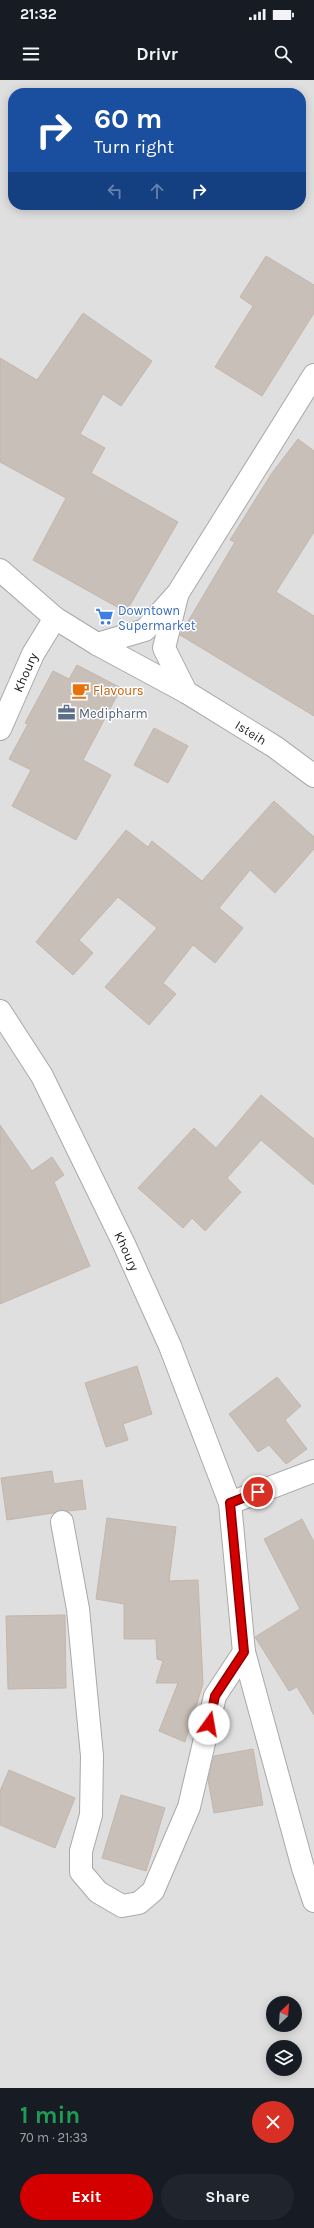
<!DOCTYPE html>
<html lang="en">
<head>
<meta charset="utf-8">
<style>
  body { margin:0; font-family:Karla,sans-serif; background:#20242c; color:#f1f3f6; height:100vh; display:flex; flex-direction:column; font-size:15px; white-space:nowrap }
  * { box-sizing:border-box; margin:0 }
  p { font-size:13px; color:#9ea1a6 }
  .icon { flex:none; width:22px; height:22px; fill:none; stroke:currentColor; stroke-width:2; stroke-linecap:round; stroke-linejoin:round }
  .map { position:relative; height:2008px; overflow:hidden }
  .side { display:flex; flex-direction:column; background:#171b24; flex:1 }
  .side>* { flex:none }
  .hud { position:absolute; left:8px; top:8px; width:298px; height:122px; border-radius:16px; box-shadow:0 2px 10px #0003; background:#1a4fa0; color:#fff; overflow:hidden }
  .needle { width:26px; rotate:25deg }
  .tools { position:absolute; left:266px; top:1916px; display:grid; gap:8px }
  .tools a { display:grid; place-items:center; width:36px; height:36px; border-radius:50%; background:#171b24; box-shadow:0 2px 10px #0003; font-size:20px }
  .pin { position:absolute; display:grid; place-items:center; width:34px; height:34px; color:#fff; margin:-17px; border:2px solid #fff; border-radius:50%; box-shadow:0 1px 4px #0007 }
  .me { position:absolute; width:44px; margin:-22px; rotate:13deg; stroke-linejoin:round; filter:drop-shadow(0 0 3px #0008) }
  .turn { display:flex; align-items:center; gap:14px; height:84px; padding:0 20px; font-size:18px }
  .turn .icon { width:52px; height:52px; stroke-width:2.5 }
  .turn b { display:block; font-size:28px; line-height:34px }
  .lanes { display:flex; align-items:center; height:38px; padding:0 20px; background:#0003; justify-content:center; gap:20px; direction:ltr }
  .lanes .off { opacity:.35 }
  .round { display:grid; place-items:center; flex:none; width:42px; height:42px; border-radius:21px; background:#20242c }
  .headline { display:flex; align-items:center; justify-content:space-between; height:68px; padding:0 20px }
  h1 { font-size:24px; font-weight:700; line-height:30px; color:#1e9e55 }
  .primary-button { display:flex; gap:8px; margin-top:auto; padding:8px 20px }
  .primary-button a { flex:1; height:46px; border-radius:24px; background:#d40000; color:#fff; font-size:16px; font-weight:700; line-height:46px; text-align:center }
  .primary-button a+a { background:#20242c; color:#f1f3f6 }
  .status { display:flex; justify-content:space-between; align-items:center; height:28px; padding:0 20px; background:#171b24; direction:ltr }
  .status svg { height:11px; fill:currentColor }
  header { display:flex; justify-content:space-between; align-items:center; height:52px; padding:0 20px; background:#171b24; font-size:18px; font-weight:700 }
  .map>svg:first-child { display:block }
  .residential { fill:#e0dfdf; fill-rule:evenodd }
  .building { fill:#c7bfb8; stroke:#c4b6ab }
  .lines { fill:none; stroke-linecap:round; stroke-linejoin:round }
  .minor-casing { stroke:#a9a9a9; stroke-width:24 }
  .minor { stroke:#fff; stroke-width:22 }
  .route-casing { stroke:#8a0000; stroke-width:10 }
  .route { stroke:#d40000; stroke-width:7 }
  .labels { text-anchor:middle; stroke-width:3; stroke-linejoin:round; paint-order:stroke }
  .shop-label { font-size:13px; fill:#366cbe; stroke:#fff; text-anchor:start }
  .street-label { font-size:13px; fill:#222; stroke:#fff }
  .food-label { font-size:13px; fill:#c56008; stroke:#fff; text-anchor:start }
  .service-label { font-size:13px; fill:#4e5e75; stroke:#fff; text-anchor:start }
</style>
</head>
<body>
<div class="status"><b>21:32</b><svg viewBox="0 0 49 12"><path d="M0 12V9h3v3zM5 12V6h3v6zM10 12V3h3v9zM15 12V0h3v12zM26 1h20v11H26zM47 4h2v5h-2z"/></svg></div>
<header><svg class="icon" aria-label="menu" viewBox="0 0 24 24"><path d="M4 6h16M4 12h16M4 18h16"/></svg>Drivr<svg class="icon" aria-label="search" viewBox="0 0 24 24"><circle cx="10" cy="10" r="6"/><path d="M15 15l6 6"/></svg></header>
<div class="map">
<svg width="314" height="2008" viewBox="0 0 314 2008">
  <rect width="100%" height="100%" fill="#f2efe9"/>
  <path class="residential" d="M0,0H314V2008H0ZM13,13H301V125H13ZM273,1923H295V1945H273ZM273,1967H295V1989H273Z"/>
  <g class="building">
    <polygon points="266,176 314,205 314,233 262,316 215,287 253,226 240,217"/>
    <polygon points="83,233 152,281 121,326 103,314 80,354 105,368 91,393 178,442 126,532 33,480 66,418 0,382 0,278 37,300"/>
    <polygon points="298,359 314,371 314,452 276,512 314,536 314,636 180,555 235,462 230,460 272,393"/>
    <polygon points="77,585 121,608 83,680 111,695 76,760 12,726 31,690 9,679 28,644 25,643 53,591 69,599"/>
    <polygon points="154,648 188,666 168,703 134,685"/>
    <polygon points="274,721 314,757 314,769 275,813 250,790 219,828 243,848 215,883 193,865 163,903 176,914 149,945 105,907 157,848 118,817 79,860 93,873 73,895 36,862 126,750 148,767 152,761 202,801"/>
    <polygon points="261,1015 314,1059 314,1105 261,1060 227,1098 241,1112 205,1151 192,1138 183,1148 138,1108 194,1048 216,1068"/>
    <polygon points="0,1045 32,1091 52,1077 64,1095 54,1102 90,1186 0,1224"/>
    <polygon points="137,1286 152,1334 123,1344 128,1360 106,1367 85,1303"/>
    <polygon points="277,1297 301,1326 285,1340 307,1369 286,1384 269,1365 258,1372 229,1334"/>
    <polygon points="52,1391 54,1404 82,1400 86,1429 68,1431 60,1430 53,1433 7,1440 1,1398"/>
    <polygon points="107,1438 176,1447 169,1501 198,1500 203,1604 185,1662 159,1651 178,1603 156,1603 163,1581 157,1579 156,1559 124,1559 124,1524 96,1519"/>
    <polygon points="302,1439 314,1462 314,1635 297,1607 289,1611 255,1557 300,1529 264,1459"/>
    <polygon points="65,1535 66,1608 8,1609 6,1536"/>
    <polygon points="253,1669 263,1725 214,1733 208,1700 214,1676"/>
    <polygon points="9,1690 75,1718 55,1768 0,1745 0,1711"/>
    <polygon points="121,1715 165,1728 146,1791 102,1778"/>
  </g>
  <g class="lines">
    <defs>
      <g id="minor">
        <path id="s1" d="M0,490L55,538L97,564L186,612L275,667L314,696"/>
        <polyline points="177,516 164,568 186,612"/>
        <polyline points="97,564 145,550 178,513 314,295"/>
        <path id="s2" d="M0,649L33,574L55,538"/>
        <path id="s3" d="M0,931L42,996L124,1164L170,1266L230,1423L244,1572L303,1788L314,1821"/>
        <polyline points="230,1423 314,1391"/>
        <polyline points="62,1442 78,1529 92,1676 91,1735 81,1771 81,1792 98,1812 122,1826 139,1823 153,1811 189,1727 215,1616 244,1572"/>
      </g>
    </defs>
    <use href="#minor" class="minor-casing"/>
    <use href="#minor" class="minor"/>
  </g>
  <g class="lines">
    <defs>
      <polyline id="route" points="209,1644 215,1616 244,1572 230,1423 258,1412"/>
    </defs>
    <use href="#route" class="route-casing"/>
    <use href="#route" class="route"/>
  </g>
  <defs>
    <symbol id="supermarket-bare" viewBox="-9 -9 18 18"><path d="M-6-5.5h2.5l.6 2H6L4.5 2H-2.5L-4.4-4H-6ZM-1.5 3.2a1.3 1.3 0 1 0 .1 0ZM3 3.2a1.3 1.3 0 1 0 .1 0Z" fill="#3f7fe0" stroke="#fff" stroke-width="2.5" paint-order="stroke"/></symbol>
    <symbol id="cafe-bare" viewBox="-9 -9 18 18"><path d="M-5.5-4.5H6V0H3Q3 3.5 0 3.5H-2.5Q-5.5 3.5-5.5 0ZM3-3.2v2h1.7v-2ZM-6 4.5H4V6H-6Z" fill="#e8710a" stroke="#fff" stroke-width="2.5" paint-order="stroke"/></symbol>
    <symbol id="office-bare" viewBox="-9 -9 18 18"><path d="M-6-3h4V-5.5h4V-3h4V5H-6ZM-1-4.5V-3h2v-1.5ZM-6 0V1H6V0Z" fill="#5c6f8a" stroke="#fff" stroke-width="2.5" paint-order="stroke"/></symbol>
  </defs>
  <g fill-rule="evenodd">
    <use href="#supermarket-bare" x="92" y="524" width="25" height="25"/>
    <use href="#cafe-bare" x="68" y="598" width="25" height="25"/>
    <use href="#office-bare" x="54" y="620" width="25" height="25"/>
  </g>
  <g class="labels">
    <g class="shop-label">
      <text x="118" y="535">Downtown<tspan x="118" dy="15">Supermarket</tspan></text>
    </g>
    <g class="street-label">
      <text dy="5" stroke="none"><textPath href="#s2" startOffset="62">Khoury</textPath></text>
      <text dy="5" stroke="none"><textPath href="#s1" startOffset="300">Isteih</textPath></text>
      <text dy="5" stroke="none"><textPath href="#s3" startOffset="272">Khoury</textPath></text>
    </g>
    <g class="food-label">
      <text x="93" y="615">Flavours</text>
    </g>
    <g class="service-label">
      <text x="79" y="638">Medipharm</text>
    </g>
  </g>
</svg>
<div class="tools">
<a><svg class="needle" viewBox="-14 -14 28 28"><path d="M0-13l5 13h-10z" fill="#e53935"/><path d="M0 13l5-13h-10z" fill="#9ea1a6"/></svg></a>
<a><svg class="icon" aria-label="layers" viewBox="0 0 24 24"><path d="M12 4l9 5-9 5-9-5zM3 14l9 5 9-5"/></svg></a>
</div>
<div class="pin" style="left:258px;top:1412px;background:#d93025"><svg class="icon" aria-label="arrive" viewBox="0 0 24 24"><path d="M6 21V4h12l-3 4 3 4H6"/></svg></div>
<svg class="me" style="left:209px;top:1644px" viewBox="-20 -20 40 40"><circle r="19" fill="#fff"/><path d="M0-13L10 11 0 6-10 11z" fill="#d40000"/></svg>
<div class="hud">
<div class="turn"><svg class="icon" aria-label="right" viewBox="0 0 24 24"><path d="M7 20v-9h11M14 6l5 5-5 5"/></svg><div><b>60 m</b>Turn right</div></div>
<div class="lanes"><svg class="icon off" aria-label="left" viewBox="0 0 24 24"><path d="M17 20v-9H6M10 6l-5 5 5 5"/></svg><svg class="icon off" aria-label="ahead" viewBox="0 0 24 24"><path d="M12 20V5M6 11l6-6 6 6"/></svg><svg class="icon" aria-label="right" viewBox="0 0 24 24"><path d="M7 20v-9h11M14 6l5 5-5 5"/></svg></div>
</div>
</div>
<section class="side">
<div class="headline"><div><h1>1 min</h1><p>70 m · 21:33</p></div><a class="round" style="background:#d93025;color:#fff"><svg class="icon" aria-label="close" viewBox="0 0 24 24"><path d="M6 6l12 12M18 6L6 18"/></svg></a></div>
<div class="primary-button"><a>Exit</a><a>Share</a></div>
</section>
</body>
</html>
